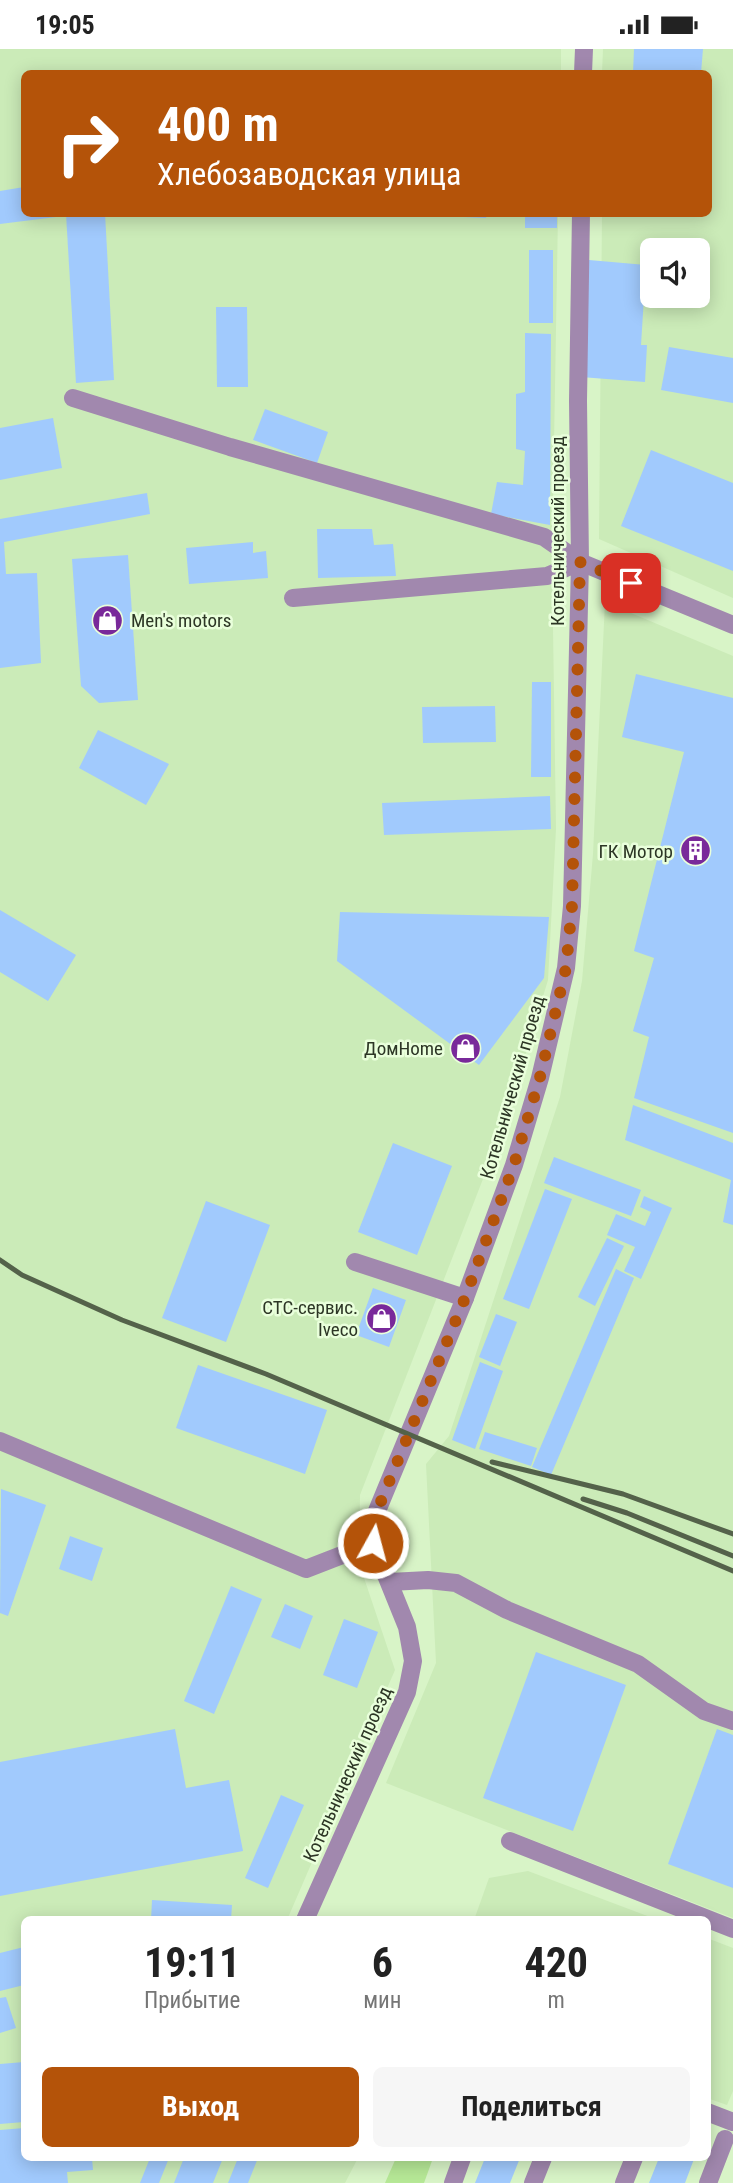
<!DOCTYPE html>
<html lang="ru">
<head>
<meta charset="utf-8">
<style>
  body { margin:0; font-family:"Roboto Condensed",sans-serif; background:#f6f6f6; color:#222; height:100vh; display:flex; flex-direction:column; font-size:26px; white-space:nowrap }
  * { box-sizing:border-box; margin:0 }
  p { font-size:23px; color:#767676 }
  .icon { flex:none; width:38px; height:38px; fill:none; stroke:currentColor; stroke-width:2; stroke-linecap:round; stroke-linejoin:round }
  .map { position:relative; flex:1; overflow:hidden }
  .side { position:absolute; left:21px; top:1867px; width:690px; height:245px; display:flex; flex-direction:column; background:#fff; border-radius:10px; box-shadow:0 4px 18px #0003 }
  .side>* { flex:none }
  .top-card { position:absolute; left:21px; top:21px; width:691px; height:147px; border-radius:10px; box-shadow:0 4px 18px #0003; background:#b45309; color:#fff; overflow:hidden }
  .tools { position:absolute; left:640px; top:189px; display:grid; gap:14px }
  .tools a { display:grid; place-items:center; width:70px; height:70px; border-radius:10px; background:#fff; box-shadow:0 4px 18px #0003; font-size:35px }
  .pin { position:absolute; display:grid; place-items:center; width:60px; height:60px; color:#fff; margin:-30px; border-radius:14px; box-shadow:0 4px 10px #0006 }
  .me { position:absolute; width:77px; margin:-38px; rotate:7deg; stroke-linejoin:round; filter:drop-shadow(0 0 5px #0008) }
  .turn { display:flex; align-items:center; gap:24px; height:147px; padding:0 21px; font-size:32px }
  .turn .icon { width:91px; height:91px; stroke-width:2.5 }
  .turn b { display:block; font-size:49px; line-height:60px }
  .eta { display:flex; justify-content:space-evenly; align-items:center; height:119px; text-align:center }
  .eta b { font-size:42px; font-weight:700; line-height:49px }
  .action { display:flex; gap:14px; margin-top:auto; padding:14px 21px }
  .action a { flex:1; height:80px; border-radius:10px; background:#b45309; color:#fff; font-size:28px; font-weight:700; line-height:80px; text-align:center }
  .action a+a { background:#f6f6f6; color:#222 }
  .status { display:flex; justify-content:space-between; align-items:center; height:49px; padding:0 35px; background:#fff; direction:ltr }
  .status svg { height:19px; fill:currentColor }
  .map>svg:first-child { display:block }
  .built { fill:#cbebb8; fill-rule:evenodd }
  .green { fill:#b6e896 }
  .building { fill:#a1cafd }
  .lines { fill:none; stroke-linecap:round; stroke-linejoin:round }
  .minor { stroke:#a188ae; stroke-width:18 }
  .rail { stroke:#54624a; stroke-width:5 }
  .route { stroke:#b45309; stroke-width:12; stroke-dasharray:0 21.6 }
  .labels { text-anchor:middle; stroke-width:5; stroke-linejoin:round; paint-order:stroke }
  .street-label { font-size:19px; fill:#2c3625; stroke:#e9ffdb }
  .poi-label { font-size:19px; fill:#2c3625; stroke:#e9ffdb; text-anchor:end }
</style>
</head>
<body>
<div class="status"><b>19:05</b><svg viewBox="0 0 49 12"><path d="M0 12V9h3v3zM5 12V6h3v6zM10 12V3h3v9zM15 12V0h3v12zM26 1h20v11H26zM47 4h2v5h-2z"/></svg></div>
<div class="map">
<svg width="733" height="2134" viewBox="0 0 733 2134">
  <rect width="100%" height="100%" fill="#d8f4c7"/>
  <g class="built">
    <polygon points="0,0 561,0 561,24 24,24 24,164 558,165 552,511 556,780 548,931 504,1076 360,1446 359,1514 395,1621 287,1871 24,1871 24,2109 358,2109 345,2134 0,2134"/>
    <path d="M603,0H733V549L599,490L602,165L709,164V24H602ZM653,201H698V247H653Z"/>
    <polygon points="605,553 733,607 733,1869 386,1734 436,1614 426,1415 449,1387 560,1048 582,932 593,805"/>
    <polygon points="528,1822 658,1871 474,1871 489,1829"/>
    <polygon points="707,1889 733,1899 733,2042 727,2056 707,2049"/>
  </g>
  <polygon class="green" points="396,2109 433,2109 424,2134 385,2134"/>
  <g class="building">
    <polygon points="634,0 703,0 701,24 633,24"/>
    <polygon points="24,138 24,164 55,164 56,168 0,175 0,142"/>
    <polygon points="105,164 114,331 76,334 66,165"/>
    <polygon points="441,164 487,164 486,169 441,167"/>
    <rect x="525" y="164" width="32" height="15"/>
    <rect x="529" y="201" width="24" height="73"/>
    <polygon points="589,211 646,216 641,296 647,296 645,333 581,328"/>
    <polygon points="216,258 247,258 248,338 217,338"/>
    <polygon points="525,284 551,285 550,476 491,465 497,433 523,436 525,402 516,400 516,345 525,343"/>
    <polygon points="669,298 733,309 733,354 661,341"/>
    <polygon points="265,360 328,383 317,414 253,391"/>
    <polygon points="53,369 62,419 0,431 0,379"/>
    <polygon points="651,401 733,434 733,522 621,477"/>
    <polygon points="147,444 150,465 4,493 6,525 37,524 41,614 0,619 0,470"/>
    <polygon points="317,480 372,480 374,496 393,495 396,527 318,529"/>
    <polygon points="253,493 253,504 266,502 268,529 189,535 186,499"/>
    <polygon points="128,506 138,651 99,654 81,637 72,510"/>
    <polygon points="636,625 733,649 733,1084 634,1049 649,988 633,982 654,909 634,902 684,703 622,688"/>
    <polygon points="532,633 551,633 551,728 531,728"/>
    <polygon points="495,657 496,693 423,694 422,658"/>
    <polygon points="98,681 169,715 146,756 79,719"/>
    <polygon points="550,747 551,780 384,786 382,754"/>
    <polygon points="0,861 76,906 48,952 0,923"/>
    <polygon points="340,863 549,868 544,929 479,1016 337,912"/>
    <polygon points="633,1056 733,1094 733,1176 723,1173 731,1131 625,1091"/>
    <polygon points="393,1094 452,1117 417,1206 358,1183"/>
    <polygon points="554,1108 641,1141 631,1167 544,1134"/>
    <polygon points="545,1140 572,1150 529,1260 503,1250"/>
    <polygon points="644,1147 672,1159 641,1230 624,1222 635,1198 607,1186 616,1165 645,1177 651,1163 640,1158"/>
    <polygon points="206,1152 270,1176 226,1293 162,1269"/>
    <polygon points="607,1189 624,1197 595,1257 578,1248"/>
    <polygon points="616,1220 634,1229 551,1426 532,1418"/>
    <polygon points="373,1239 406,1251 389,1298 356,1286"/>
    <polygon points="496,1265 517,1273 500,1317 479,1308"/>
    <polygon points="480,1313 503,1322 475,1400 452,1391"/>
    <polygon points="198,1316 327,1361 305,1425 176,1379"/>
    <polygon points="485,1383 537,1399 531,1417 479,1400"/>
    <polygon points="1,1440 46,1456 8,1567 0,1564"/>
    <polygon points="70,1487 103,1499 92,1532 59,1520"/>
    <polygon points="231,1537 262,1550 214,1665 184,1652"/>
    <polygon points="285,1555 313,1567 300,1600 271,1588"/>
    <polygon points="344,1570 378,1583 357,1639 323,1626"/>
    <polygon points="536,1603 626,1636 573,1782 483,1749"/>
    <polygon points="175,1680 186,1739 229,1731 243,1802 0,1847 0,1713"/>
    <polygon points="717,1680 733,1686 733,1839 668,1815"/>
    <polygon points="281,1746 304,1756 268,1839 245,1829"/>
    <polygon points="152,1851 232,1856 231,1871 151,1871"/>
    <polygon points="24,1898 24,1936 0,1942 0,1904"/>
    <polygon points="6,1948 16,1979 0,1984 0,1949"/>
    <polygon points="24,2013 24,2073 0,2075 0,2015"/>
    <polygon points="24,2079 24,2109 92,2109 93,2121 67,2123 68,2134 0,2134 0,2081"/>
    <polygon points="150,2109 169,2109 159,2134 140,2134"/>
    <polygon points="184,2109 223,2109 213,2134 174,2134"/>
    <polygon points="238,2109 258,2109 248,2134 228,2134"/>
    <polygon points="485,2109 520,2109 510,2134 475,2134"/>
    <polygon points="659,2109 694,2110 685,2134 649,2134"/>
  </g>
  <g class="lines">
    <g class="minor">
      <polyline points="583,24 584,0"/>
      <polyline points="73,349 230,398 544,488 580,513 733,576"/>
      <polyline points="293,549 547,527 580,513"/>
      <polyline points="355,1213 465,1249"/>
      <polyline points="0,1392 306,1520 373,1494"/>
      <polyline points="390,1533 428,1531 456,1534 507,1561 638,1615 704,1662 733,1672"/>
      <polyline points="510,1792 733,1880"/>
      <polyline points="305,1871 407,1643 413,1612 407,1578 373,1494 377,1462 465,1249 514,1116 540,1029 566,919 572,857 580,513 578,352 581,164"/>
      <polyline points="707,2063 733,2073"/>
      <polyline points="453,2134 462,2109"/>
      <polyline points="533,2134 543,2109"/>
      <polyline points="624,2134 634,2109"/>
      <polyline points="708,2134 725,2090"/>
    </g>
    <g class="rail">
      <polyline points="0,1211 22,1226 122,1271 266,1325 733,1522"/>
      <polyline points="492,1413 623,1445 733,1485"/>
      <polyline points="583,1450 627,1464 733,1507"/>
    </g>
  </g>
  <g class="lines">
    <polyline class="route" points="373,1494 377,1462 465,1249 514,1116 540,1028 566,919 572,857 580,513 631,534"/>
  </g>
  <defs>
    <symbol id="shop-disc" viewBox="-11 -11 22 22"><circle r="9.5" fill="#79299a" stroke="#e9ffdb"/><path d="M-5-2.5h2.3a2.7 3.5 0 0 1 5.4 0H5L5.5 6h-11ZM-1.5-2.5h3a1.5 2.3 0 0 0-3 0Z" fill="#fff"/></symbol>
    <symbol id="building-disc" viewBox="-11 -11 22 22"><circle r="9.5" fill="#79299a" stroke="#e9ffdb"/><path d="M-4-6H4V6H1V3H-1V6H-4ZM-2.5-4.3h1.7v1.8h-1.7ZM.8-4.3h1.7v1.8H.8ZM-2.5-1h1.7V.8h-1.7ZM.8-1h1.7V.8H.8Z" fill="#fff"/></symbol>
  </defs>
  <g fill-rule="evenodd">
    <use href="#shop-disc" x="90" y="554" width="35" height="35"/>
    <use href="#building-disc" x="678" y="784" width="35" height="35"/>
    <use href="#shop-disc" x="448" y="982" width="35" height="35"/>
    <use href="#shop-disc" x="364" y="1252" width="35" height="35"/>
  </g>
  <g class="labels">
    <g class="street-label">
      <text transform="translate(557 482) rotate(-90)" y="7">Котельнический проезд</text>
      <text transform="translate(512 1038) rotate(-74)" y="7">Котельнический проезд</text>
      <text transform="translate(347 1725) rotate(-66)" y="7">Котельнический проезд</text>
    </g>
    <g class="poi-label">
      <text x="131" y="578" text-anchor="start">Men's motors</text>
      <text x="673" y="809">ГК Мотор</text>
      <text x="443" y="1006">ДомHome</text>
      <text x="358" y="1265">СТС-сервис.<tspan x="358" dy="22">Iveco</tspan></text>
    </g>
  </g>
</svg>
<div class="tools">
<a><svg class="icon" aria-label="sound" viewBox="0 0 24 24"><path d="M4 9h4l5-4v14l-5-4H4zM17 9q2 3 0 6"/></svg></a>
</div>
<div class="pin" style="left:631px;top:534px;background:#d93025"><svg class="icon" aria-label="arrive" viewBox="0 0 24 24"><path d="M6 21V4h12l-3 4 3 4H6"/></svg></div>
<svg class="me" style="left:373px;top:1494px" viewBox="-20 -20 40 40"><circle r="17" fill="#b45309" stroke="#fff" stroke-width="3"/><path d="M0-11L8 9 0 5-8 9z" fill="#fff"/></svg>
<div class="top-card">
<div class="turn"><svg class="icon" aria-label="right" viewBox="0 0 24 24"><path d="M7 20v-9h11M14 6l5 5-5 5"/></svg><div><b>400 m</b>Хлебозаводская улица</div></div>
</div>
<section class="side">
<div class="eta">
<div><b>19:11</b><p>Прибытие</p></div>
<div><b>6</b><p>мин</p></div>
<div><b>420</b><p>m</p></div>
</div>
<div class="action"><a>Выход</a><a>Поделиться</a></div>
</section>
</div>
</body>
</html>
